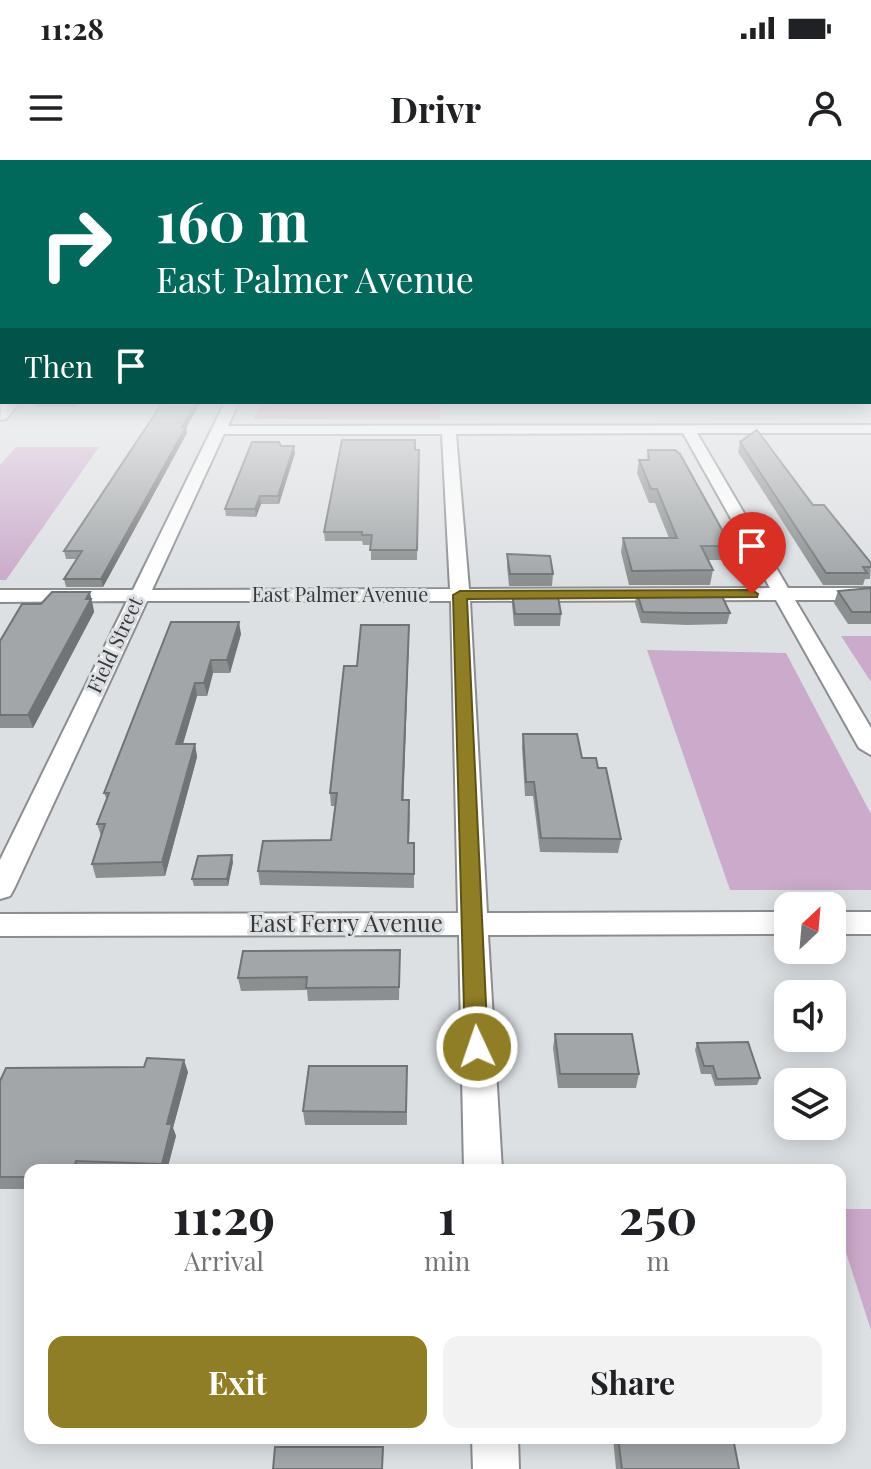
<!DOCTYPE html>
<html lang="en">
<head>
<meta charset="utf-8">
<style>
  body { margin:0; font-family:"Playfair Display",serif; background:#f2f2f2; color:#202124; height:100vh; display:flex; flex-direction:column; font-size:30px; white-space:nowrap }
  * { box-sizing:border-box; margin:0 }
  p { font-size:26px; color:#757577 }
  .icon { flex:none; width:44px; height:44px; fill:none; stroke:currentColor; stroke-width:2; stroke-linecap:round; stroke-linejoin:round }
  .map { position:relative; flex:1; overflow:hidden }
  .details { position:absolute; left:24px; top:1004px; width:822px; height:280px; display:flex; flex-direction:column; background:#fff; border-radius:16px; box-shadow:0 4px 20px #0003 }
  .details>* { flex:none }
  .banner { position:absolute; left:0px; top:0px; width:872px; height:244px; box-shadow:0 4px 20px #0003; background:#00695c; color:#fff; overflow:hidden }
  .needle { width:52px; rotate:26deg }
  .fabs { position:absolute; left:774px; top:732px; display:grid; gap:16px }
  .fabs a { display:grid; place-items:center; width:72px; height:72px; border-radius:16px; background:#fff; box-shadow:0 4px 20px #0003; font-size:40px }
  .pin { position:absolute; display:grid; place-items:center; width:68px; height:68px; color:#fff; margin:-82px -34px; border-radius:50% 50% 50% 0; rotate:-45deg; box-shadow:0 0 8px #0007 }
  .pin .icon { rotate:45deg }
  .me { position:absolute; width:88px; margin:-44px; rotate:357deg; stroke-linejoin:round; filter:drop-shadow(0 0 6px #0008) }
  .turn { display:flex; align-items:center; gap:28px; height:168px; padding:0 24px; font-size:36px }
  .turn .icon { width:104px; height:104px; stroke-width:2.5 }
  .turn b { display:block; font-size:56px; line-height:68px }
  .then { display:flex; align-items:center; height:76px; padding:0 24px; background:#0003; gap:16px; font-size:30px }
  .eta { display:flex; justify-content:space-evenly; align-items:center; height:136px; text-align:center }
  .eta b { font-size:48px; font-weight:700; line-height:56px }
  .action { display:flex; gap:16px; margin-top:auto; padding:16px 24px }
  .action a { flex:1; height:92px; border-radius:16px; background:#8f7e25; color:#fff; font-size:32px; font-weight:700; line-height:92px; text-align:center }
  .action a+a { background:#f2f2f2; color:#202124 }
  .status { display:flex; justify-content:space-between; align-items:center; height:56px; padding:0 40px; background:#fff; direction:ltr }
  .status svg { height:22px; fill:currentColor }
  header { display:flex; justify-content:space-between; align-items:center; height:104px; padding:0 24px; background:#fff; font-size:36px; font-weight:700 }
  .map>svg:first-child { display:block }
  .green { fill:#cbabcb }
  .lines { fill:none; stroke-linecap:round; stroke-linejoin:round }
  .minor-casing { stroke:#8b8d91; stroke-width:4 }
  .tertiary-casing { stroke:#8b8d91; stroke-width:4 }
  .minor { fill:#fff; fill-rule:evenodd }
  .tertiary { fill:#fff; fill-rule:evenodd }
  .wall { fill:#8b8f90 }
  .shaded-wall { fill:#717476 }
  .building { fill:#a2a6a8; stroke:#717476; stroke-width:2 }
  .route { fill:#8f7e25; stroke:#5d5218; stroke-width:2 }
  .labels { text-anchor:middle; stroke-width:6; stroke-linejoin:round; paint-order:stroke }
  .far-street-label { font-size:20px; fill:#363738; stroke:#dde0e3 }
  .street-label { font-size:24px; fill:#363738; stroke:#dde0e3 }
</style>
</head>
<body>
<div class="status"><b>11:28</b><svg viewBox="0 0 49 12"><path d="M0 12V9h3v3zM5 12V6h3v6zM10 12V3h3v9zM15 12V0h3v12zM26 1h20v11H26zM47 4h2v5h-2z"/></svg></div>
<header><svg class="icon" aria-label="menu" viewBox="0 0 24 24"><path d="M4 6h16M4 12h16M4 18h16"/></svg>Drivr<svg class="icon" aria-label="person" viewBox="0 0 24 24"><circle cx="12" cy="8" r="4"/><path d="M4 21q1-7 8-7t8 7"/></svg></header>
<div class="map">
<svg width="871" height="1309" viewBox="0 0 871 1309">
  <rect width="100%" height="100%" fill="#dde0e3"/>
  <g class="green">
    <polygon points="261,242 439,242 440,259 254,259"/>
    <polygon points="16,287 99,287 6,420 0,420 0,305"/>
    <polygon points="841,476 871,476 871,522"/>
    <polygon points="647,490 786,493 871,654 871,730 730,730"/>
    <polygon points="840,1049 871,1049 871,1170 840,1074"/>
  </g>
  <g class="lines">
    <defs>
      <g id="minor">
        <path d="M225,242H239L228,266L871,265V273H697L788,428H871V440H795L871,568V595L859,588L776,440L470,441L487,753L788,752V774L488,775L502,1010H464L459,775L0,776V754L458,753L451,441H147L14,729L10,736L0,739V700L127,441L0,442V430H133ZM683,273L770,428L469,429L456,274ZM224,274H442L450,429L152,430Z"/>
        <rect x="832" y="752" width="39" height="22"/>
        <polygon points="472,1278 518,1278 519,1309 473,1309"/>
      </g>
      <polygon id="tertiary" points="3,242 20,242 6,259 0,260"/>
    </defs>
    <use href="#minor" class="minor-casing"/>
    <use href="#tertiary" class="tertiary-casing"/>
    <use href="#minor" class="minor"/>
    <use href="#tertiary" class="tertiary"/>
  </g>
  <g class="wall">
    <polygon points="35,242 78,242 74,247 36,247"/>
    <polygon points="163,242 201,242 186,268 187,273 103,427 66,427 64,419 77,399 66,399 64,391"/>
    <polygon points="740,282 813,345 871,403 870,419 865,419 863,425 823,425 738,292"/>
    <polygon points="281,286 295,293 279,344 261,344 256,357 226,356 225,349"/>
    <polygon points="415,290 419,290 417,400 371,400 371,385 363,385 362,381 325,381 324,372"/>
    <polygon points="648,290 731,386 728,400 708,400 713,410 710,425 629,425 621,392 623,378 669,378 655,343 649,343 637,313 639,300 647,300"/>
    <polygon points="507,394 553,414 552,426 509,426 507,406"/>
    <polygon points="871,428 871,464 848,464 834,443 838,431"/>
    <polygon points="512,432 561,454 560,466 514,466 512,444"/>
    <polygon points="637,433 730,453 727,464 687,465 641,463 635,443"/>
    <polygon points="93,444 94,452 33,568 0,568 0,481"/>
    <polygon points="171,462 241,474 230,513 213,513 207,536 197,536 183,584 195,584 197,597 165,716 96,718 92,704 101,676 97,664 107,640 104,633"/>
    <polygon points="409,477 403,640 410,653 409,683 414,683 414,728 260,725 258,711 331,680 335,646 331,646 330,633 357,506"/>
    <polygon points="523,574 582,598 598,608 621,679 618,693 540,692 533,636 525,636 522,587"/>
    <polygon points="233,702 228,726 194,726 192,719"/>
    <polygon points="400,790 399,840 308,841 307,830 241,831 238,818"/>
    <polygon points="555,874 639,914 636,928 558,928 553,888"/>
    <polygon points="697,883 760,918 757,925 715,926 711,914 701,914 695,890"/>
    <polygon points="407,906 407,965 305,965 303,951"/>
    <polygon points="188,912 173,968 176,976 167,1010 30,1010 30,1029 0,1029 0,921"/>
    <polygon points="613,1278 733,1278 739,1309 616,1309"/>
  </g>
  <g class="shaded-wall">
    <polygon points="197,242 201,242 186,268 187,273 103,427 101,419"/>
    <polygon points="294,286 295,293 279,344 278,336"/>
    <polygon points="260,336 261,344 256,357 255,349"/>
    <polygon points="90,432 94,452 33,568 28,555"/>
    <polygon points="239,462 241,474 230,513 227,500"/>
    <polygon points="409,465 409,477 403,653 402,640"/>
    <polygon points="211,500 213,513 207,536 204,523"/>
    <polygon points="195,523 197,536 179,597 176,584"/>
    <polygon points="195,584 197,597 165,716 162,702"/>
    <polygon points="232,695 233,702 228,726 227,719"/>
    <polygon points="184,900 188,912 173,968 176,976 167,1010 164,1010 162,1004 167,964"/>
    <polygon points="76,1001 80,1010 73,1010"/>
  </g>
  <g class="building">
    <polygon points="163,242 197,242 182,267 186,267 101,419 64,419 82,391 64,391"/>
    <polygon points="757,270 813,345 824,345 871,403 871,407 863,407 867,413 826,413 740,282"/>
    <polygon points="342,280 415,280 415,290 419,290 417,390 370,390 372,375 362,375 362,372 324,372"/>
    <polygon points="252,282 279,282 281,286 294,286 278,336 260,336 255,349 225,349"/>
    <polygon points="648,290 675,290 680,294 731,386 701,386 713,410 632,411 623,378 677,378 657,329 651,329 639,300 649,300"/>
    <polygon points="507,394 550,396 553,414 510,414"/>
    <polygon points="871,428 871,452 852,452 838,431"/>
    <polygon points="557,431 561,454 515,454 512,432"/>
    <polygon points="52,432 90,432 86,439 91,439 28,555 0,555 0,481 22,444 41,444"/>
    <polygon points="720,432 730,453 689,453 643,452 637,433"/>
    <polygon points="171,462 239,462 227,500 211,500 204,523 195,523 176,584 195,584 162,702 92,704 105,664 97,664 109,633 104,633"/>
    <polygon points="361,465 409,465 402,640 409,640 408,683 414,683 414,714 258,711 263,681 331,680 337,633 330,633 344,506 357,506"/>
    <polygon points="523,574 577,574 582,598 596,598 598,608 606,608 621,679 541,678 534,622 526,622"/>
    <polygon points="232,695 227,719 192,719 198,696"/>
    <polygon points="400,790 399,827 306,828 307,817 238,818 243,791"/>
    <polygon points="555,874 632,874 639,914 560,914"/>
    <polygon points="748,882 760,918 717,919 713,906 704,906 697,883"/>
    <polygon points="147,898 184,900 167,964 172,964 162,1004 76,1001 73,1010 30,1010 30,1017 0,1017 0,921 6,908 144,907"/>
    <polygon points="309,906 407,906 406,952 303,951"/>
    <polygon points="618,1278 733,1278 739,1309 622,1309"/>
    <polygon points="275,1287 383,1287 382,1309 273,1309"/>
  </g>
  <linearGradient id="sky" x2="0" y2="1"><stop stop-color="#6ba8c7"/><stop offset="0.56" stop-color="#f0f1f2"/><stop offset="1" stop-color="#f0f1f2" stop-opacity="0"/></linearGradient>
  <rect width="871" height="419" fill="url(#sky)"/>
  <polygon class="route" points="752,430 758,434 757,437 467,439 488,887 485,894 477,897 469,894 465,887 453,435 460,431"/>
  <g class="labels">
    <g class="far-street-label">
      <text x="340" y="442">East Palmer Avenue</text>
      <text transform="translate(115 485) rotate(-65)" y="7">Field Street</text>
    </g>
    <g class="street-label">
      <text x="346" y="772">East Ferry Avenue</text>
    </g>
  </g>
</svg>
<div class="fabs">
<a><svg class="needle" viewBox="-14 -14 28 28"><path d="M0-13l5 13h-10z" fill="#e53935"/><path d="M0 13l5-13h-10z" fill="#757577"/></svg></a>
<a><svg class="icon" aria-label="sound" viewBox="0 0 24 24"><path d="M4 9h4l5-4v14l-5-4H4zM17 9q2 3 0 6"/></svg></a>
<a><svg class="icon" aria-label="layers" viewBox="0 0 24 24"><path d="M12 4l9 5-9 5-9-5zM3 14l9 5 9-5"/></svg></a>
</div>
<div class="pin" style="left:752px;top:434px;background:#d93025"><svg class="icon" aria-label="arrive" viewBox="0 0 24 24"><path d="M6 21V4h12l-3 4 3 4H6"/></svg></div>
<svg class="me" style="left:477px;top:887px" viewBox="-20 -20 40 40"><circle r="17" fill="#8f7e25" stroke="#fff" stroke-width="3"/><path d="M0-11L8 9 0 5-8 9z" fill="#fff"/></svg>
<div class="banner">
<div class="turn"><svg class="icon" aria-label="right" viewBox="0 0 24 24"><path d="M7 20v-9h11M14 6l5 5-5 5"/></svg><div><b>160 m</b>East Palmer Avenue</div></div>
<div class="then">Then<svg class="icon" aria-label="arrive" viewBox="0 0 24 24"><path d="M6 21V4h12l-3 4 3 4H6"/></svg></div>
</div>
<section class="details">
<div class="eta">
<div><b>11:29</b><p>Arrival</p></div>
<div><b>1</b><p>min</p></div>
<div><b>250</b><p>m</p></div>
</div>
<div class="action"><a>Exit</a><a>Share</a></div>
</section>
</div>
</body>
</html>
